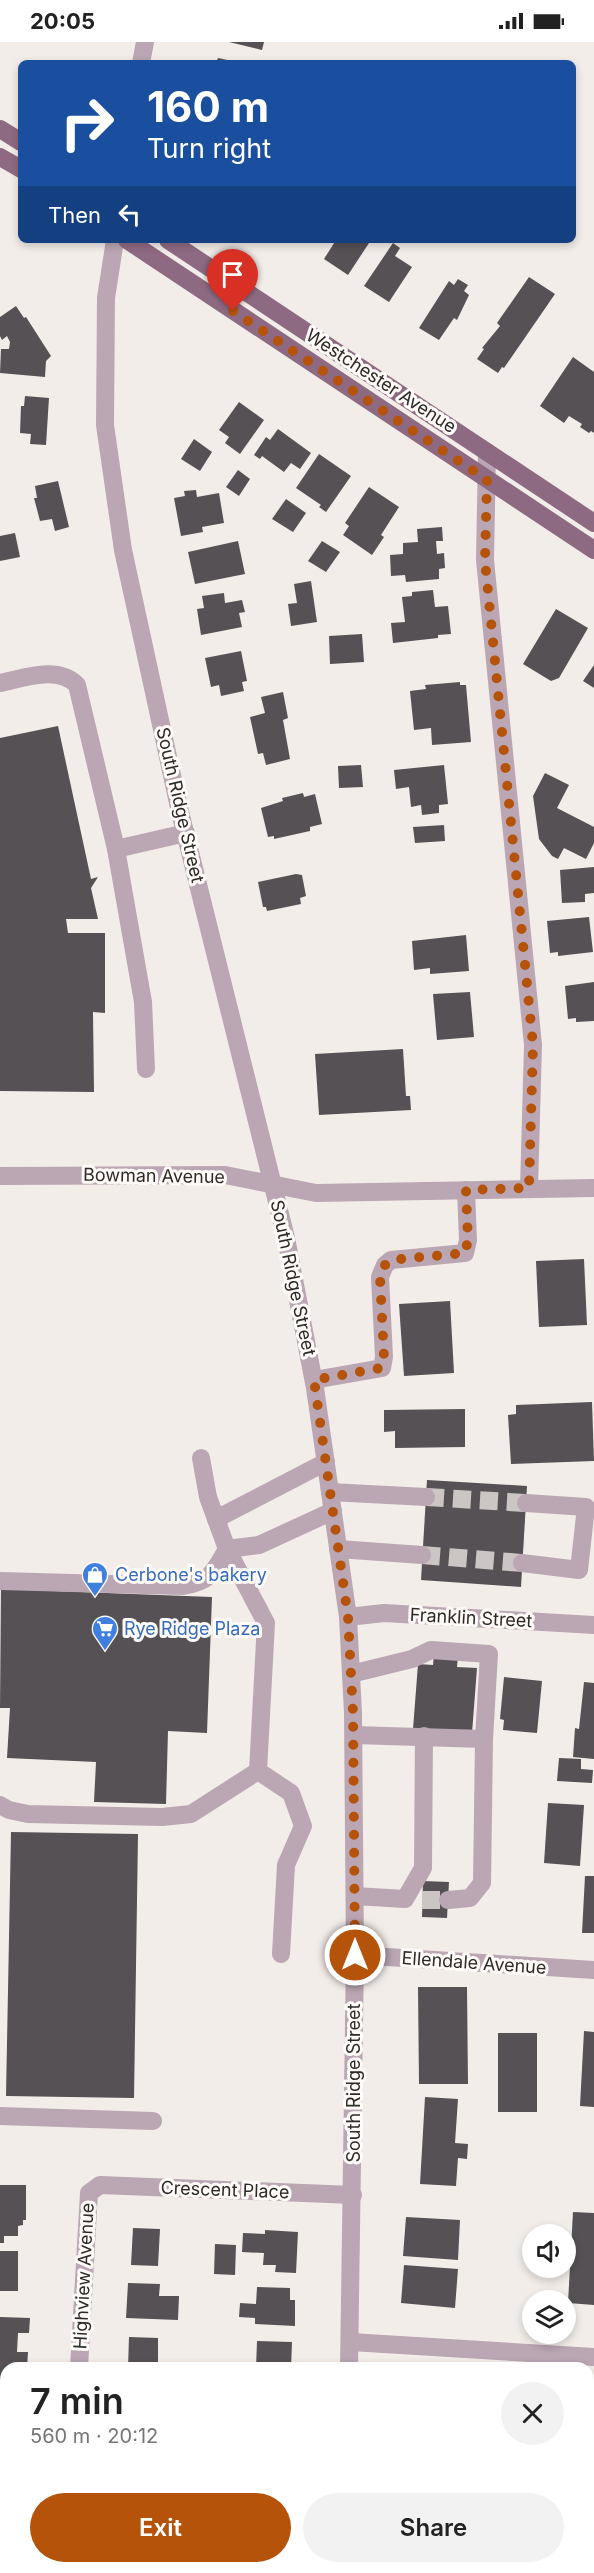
<!DOCTYPE html>
<html lang="en">
<head>
<meta charset="utf-8">
<style>
  body { margin:0; font-family:Inter,sans-serif; background:#f2f2f2; color:#222; height:100vh; display:flex; flex-direction:column; font-size:22px; white-space:nowrap }
  * { box-sizing:border-box; margin:0 }
  p { font-size:20px; color:#767676 }
  .icon { flex:none; width:33px; height:33px; fill:none; stroke:currentColor; stroke-width:2; stroke-linecap:round; stroke-linejoin:round }
  .map { position:relative; flex:1; overflow:hidden }
  .drawer { position:absolute; left:0px; top:2320px; width:594px; height:212px; display:flex; flex-direction:column; background:#fff; border-radius:18px 18px 0 0; box-shadow:0 3px 9px #0003 }
  .drawer>* { flex:none }
  .banner { position:absolute; left:18px; top:18px; width:558px; height:183px; border-radius:9px; box-shadow:0 3px 9px #0003; background:#1a4fa0; color:#fff; overflow:hidden }
  .buttons { position:absolute; left:522px; top:2182px; display:grid; gap:12px }
  .buttons a { display:grid; place-items:center; width:54px; height:54px; border-radius:50%; background:#fff; box-shadow:0 3px 9px #0003; font-size:30px }
  .pin { position:absolute; display:grid; place-items:center; width:51px; height:51px; color:#fff; margin:-62px -26px; border-radius:50% 50% 50% 0; rotate:-45deg; box-shadow:0 0 6px #0007 }
  .pin .icon { rotate:45deg }
  .me { position:absolute; width:66px; margin:-33px; rotate:0deg; stroke-linejoin:round; filter:drop-shadow(0 0 4px #0008) }
  .turn { display:flex; align-items:center; gap:21px; height:126px; padding:0 30px; font-size:27px }
  .turn .icon { width:78px; height:78px; stroke-width:2.5 }
  .turn b { display:block; font-size:42px; line-height:51px }
  .then { display:flex; align-items:center; height:57px; padding:0 30px; background:#0003; gap:12px; font-size:22px }
  .round { display:grid; place-items:center; flex:none; width:63px; height:63px; border-radius:32px; background:#f2f2f2 }
  .overview { display:flex; align-items:center; justify-content:space-between; height:102px; padding:0 30px }
  h1 { font-size:36px; font-weight:600; line-height:45px }
  .action { display:flex; gap:12px; margin-top:auto; padding:12px 30px }
  .action a { flex:1; height:69px; border-radius:36px; background:#b45309; color:#fff; font-size:24px; font-weight:600; line-height:69px; text-align:center }
  .action a+a { background:#f2f2f2; color:#222 }
  .status { display:flex; justify-content:space-between; align-items:center; height:42px; padding:0 30px; background:#fff; direction:ltr }
  .status svg { height:16px; fill:currentColor }
  .map>svg:first-child { display:block }
  .building { fill:#565155 }
  .lines { fill:none; stroke-linecap:round; stroke-linejoin:round }
  .minor-tunnel { stroke:#cbc6c3; stroke-width:18; stroke-dasharray:18 9; stroke-linecap:butt }
  .minor { stroke:#bba6b3; stroke-width:18 }
  .major { stroke:#8e6a82; stroke-width:18 }
  .route { stroke:#b45309; stroke-width:10; stroke-dasharray:0 18 }
  .labels { text-anchor:middle; stroke-width:6; stroke-linejoin:round; paint-order:stroke }
  .street-label { font-size:18px; fill:#2d2a29; stroke:#fffbf8 }
  .shop-label { font-size:18px; fill:#366cbe; stroke:#fffbf8; text-anchor:start }
</style>
</head>
<body>
<div class="status"><b>20:05</b><svg viewBox="0 0 49 12"><path d="M0 12V9h3v3zM5 12V6h3v6zM10 12V3h3v9zM15 12V0h3v12zM26 1h20v11H26zM47 4h2v5h-2z"/></svg></div>
<div class="map">
<svg width="594" height="2531" viewBox="0 0 594 2531">
  <rect width="100%" height="100%" fill="#f3ede9"/>
  <g class="building">
    <polygon points="229,0 264,0 262,8"/>
    <polygon points="218,16 237,20 237,21 216,21"/>
    <polygon points="336,198 371,198 348,233 324,217"/>
    <polygon points="393,201 400,206 395,214 412,225 389,260 364,244"/>
    <polygon points="529,235 555,252 504,326 502,325 498,331 477,317 484,307 482,306 500,284 497,281"/>
    <polygon points="458,237 468,243 464,249 469,253 457,278 454,276 439,298 419,286 449,239 454,243"/>
    <polygon points="16,264 24,276 26,275 51,314 46,319 45,335 0,331 1,307 9,307 10,300 7,294 2,298 0,294 0,275"/>
    <polygon points="573,315 594,330 594,391 591,389 589,391 580,385 582,382 569,374 564,381 540,364"/>
    <polygon points="25,354 49,356 46,403 30,402 31,392 20,391 21,364 24,364"/>
    <polygon points="239,360 264,378 240,412 225,401 229,395 219,388"/>
    <polygon points="278,387 311,411 300,427 291,421 284,430 262,414 260,417 254,413 266,395 270,398"/>
    <polygon points="194,397 212,410 200,429 181,417"/>
    <polygon points="319,412 351,434 326,470 319,465 321,463 296,446"/>
    <polygon points="238,428 250,437 239,454 226,445"/>
    <polygon points="58,439 69,485 55,489 52,477 40,479 34,456 37,456 35,444"/>
    <polygon points="369,445 399,465 381,493 384,495 372,513 343,493 349,484 345,481"/>
    <polygon points="196,448 197,455 219,451 224,481 202,485 203,490 181,494 174,456 185,454 184,449"/>
    <polygon points="286,457 306,471 293,490 272,477"/>
    <polygon points="442,485 443,499 436,499 437,512 444,511 445,526 439,527 439,537 406,540 405,533 391,534 390,513 403,512 403,501 418,500 417,487"/>
    <polygon points="15,491 20,515 0,519 0,494"/>
    <polygon points="238,499 245,532 195,542 188,510"/>
    <polygon points="322,499 340,510 326,530 308,519"/>
    <polygon points="311,539 317,580 291,584 288,562 297,561 294,542"/>
    <polygon points="433,548 435,565 448,564 451,592 438,593 438,596 393,601 391,581 405,580 402,555 412,554 412,550"/>
    <polygon points="224,551 225,561 242,558 245,570 239,571 242,585 201,593 197,567 204,566 202,554"/>
    <polygon points="556,567 588,586 559,636 551,639 523,622"/>
    <polygon points="362,592 364,620 330,622 329,594"/>
    <polygon points="241,609 247,639 242,640 244,649 221,654 219,643 211,645 205,616"/>
    <polygon points="594,623 594,646 583,639"/>
    <polygon points="460,640 460,643 466,643 471,700 432,703 431,686 414,688 410,649 426,647 425,643"/>
    <polygon points="283,650 288,676 283,678 290,717 266,723 263,711 258,712 250,675 265,671 261,655"/>
    <polygon points="58,684 91,837 98,835 91,846 98,877 66,877 68,891 105,891 105,971 93,970 94,1050 0,1049 0,696"/>
    <polygon points="361,723 363,745 339,746 338,724"/>
    <polygon points="444,723 448,762 439,763 439,771 422,773 421,763 411,765 409,745 396,747 394,728"/>
    <polygon points="545,731 569,743 557,766 594,785 594,801 586,817 564,806 558,817 552,814 539,797 533,754"/>
    <polygon points="303,751 304,755 315,752 322,782 310,785 310,789 274,797 274,794 268,795 261,766 283,759 282,756"/>
    <polygon points="444,783 445,799 415,801 413,785"/>
    <polygon points="594,825 594,851 585,852 585,860 562,861 560,828"/>
    <polygon points="296,832 302,833 306,854 300,856 301,862 267,869 266,865 263,865 258,840"/>
    <polygon points="589,875 593,910 558,914 558,910 550,911 547,879"/>
    <polygon points="466,893 469,929 430,932 430,926 414,928 412,899"/>
    <polygon points="594,940 594,979 576,980 576,976 568,977 565,944"/>
    <polygon points="470,950 474,995 437,998 433,952"/>
    <polygon points="403,1007 406,1054 410,1054 411,1068 319,1073 315,1012"/>
    <polygon points="584,1217 587,1283 539,1285 536,1219"/>
    <polygon points="450,1259 454,1331 404,1334 399,1262"/>
    <polygon points="592,1360 594,1419 511,1422 508,1373 516,1372 516,1363"/>
    <polygon points="465,1367 465,1405 395,1406 395,1389 384,1390 384,1368"/>
    <polygon points="427,1438 527,1444 521,1545 421,1538"/>
    <polygon points="1,1547 212,1555 207,1691 168,1689 166,1762 94,1760 96,1720 7,1716 10,1666 0,1666"/>
    <polygon points="434,1612 458,1613 457,1625 477,1626 472,1691 413,1687 418,1622 433,1623"/>
    <polygon points="504,1635 542,1639 537,1691 503,1688 504,1678 500,1677"/>
    <polygon points="584,1640 594,1641 594,1717 573,1715 575,1686 579,1687"/>
    <polygon points="559,1716 581,1717 581,1727 593,1728 592,1741 557,1739"/>
    <polygon points="548,1761 584,1763 580,1824 544,1821"/>
    <polygon points="11,1790 138,1792 134,2056 6,2054"/>
    <polygon points="585,1834 594,1834 594,1891 582,1891"/>
    <polygon points="423,1839 449,1840 447,1876 422,1875"/>
    <polygon points="418,1945 467,1945 468,2042 419,2042"/>
    <polygon points="584,1989 594,1990 594,2065 580,2064"/>
    <rect x="498" y="1991" width="39" height="79"/>
    <polygon points="425,2055 458,2057 455,2101 468,2102 467,2117 458,2116 456,2144 420,2142"/>
    <polygon points="0,2143 26,2143 26,2178 23,2178 23,2183 18,2184 18,2194 4,2194 4,2201 0,2201"/>
    <polygon points="573,2170 594,2171 594,2263 568,2261"/>
    <polygon points="406,2175 460,2178 458,2218 403,2214"/>
    <polygon points="133,2186 160,2187 158,2224 131,2223"/>
    <polygon points="265,2188 298,2190 296,2231 275,2230 276,2223 263,2223 264,2211 242,2210 243,2191 265,2192"/>
    <polygon points="215,2202 236,2203 235,2233 214,2232"/>
    <rect x="0" y="2209" width="18" height="40"/>
    <polygon points="404,2223 458,2227 455,2266 401,2261"/>
    <polygon points="128,2241 160,2242 159,2254 179,2254 178,2278 126,2276"/>
    <polygon points="257,2245 290,2246 290,2258 295,2258 295,2284 255,2282 255,2276 239,2275 240,2261 256,2262"/>
    <polygon points="0,2275 30,2276 29,2291 18,2291 17,2310 28,2310 27,2326 6,2326 6,2378 0,2378"/>
    <polygon points="129,2295 158,2296 158,2326 128,2326"/>
    <polygon points="257,2299 292,2300 291,2326 256,2326"/>
    <polygon points="0,2399 6,2399 6,2438 0,2437"/>
    <rect x="0" y="2458" width="6" height="38"/>
    <polygon points="0,2500 6,2500 6,2513 0,2512"/>
    <rect x="122" y="2526" width="41" height="5"/>
    <polygon points="242,2526 283,2526 281,2531 241,2531"/>
    <rect x="486" y="2526" width="38" height="5"/>
  </g>
  <g class="lines">
    <g class="minor-tunnel">
      <polyline points="426,1455 526,1461"/>
      <polyline points="422,1513 522,1521"/>
      <polyline points="422,1858 448,1858"/>
    </g>
    <g class="minor">
      <polyline points="141,21 145,0"/>
      <polyline points="115,198 106,256 105,383 123,508 180,770 286,1196 315,1346 348,1575 353,1671 355,1913 349,2326"/>
      <polyline points="487,410 485,518 533,1003 529,1146"/>
      <path d="M0,641C24,636 58,623 77,643L116,807L186,791"/>
      <polyline points="116,807 143,960 146,1027"/>
      <polyline points="0,1134 225,1133 316,1151 594,1146"/>
      <polyline points="314,1338 382,1326 384,1315 380,1235 385,1223 391,1218 465,1211 468,1198 466,1148"/>
      <polyline points="201,1416 208,1455 227,1507 266,1581 258,1729 291,1751 303,1784 286,1823 281,1912"/>
      <polyline points="330,1450 426,1455"/>
      <polyline points="216,1477 326,1420"/>
      <polyline points="227,1507 259,1503 333,1469"/>
      <polyline points="338,1507 422,1513"/>
      <polyline points="522,1521 579,1528 586,1465 526,1461"/>
      <path d="M0,1539L182,1544C210,1540 214,1530 227,1507"/>
      <polyline points="348,1575 384,1571 594,1583"/>
      <polyline points="351,1632 412,1617 431,1608 489,1612 484,1697 482,1841 470,1856 448,1858"/>
      <polyline points="354,1693 484,1697"/>
      <polyline points="0,1763 9,1768 28,1772 162,1775 191,1772 258,1729"/>
      <polyline points="355,1854 405,1857 423,1826 424,1694"/>
      <polyline points="355,1913 594,1928"/>
      <polyline points="0,2074 153,2079"/>
      <polyline points="351,2300 594,2315"/>
      <polyline points="79,2326 89,2151 100,2143 353,2153"/>
      <polyline points="366,2526 378,2531"/>
      <polyline points="564,2526 565,2531"/>
      <polyline points="65,2531 66,2526"/>
      <polyline points="333,2531 334,2526"/>
      <polyline points="423,2531 428,2526"/>
    </g>
    <g class="major">
      <polyline points="0,87 21,100"/>
      <polyline points="0,115 21,127"/>
      <polyline points="127,198 594,508"/>
      <polyline points="168,198 594,481"/>
    </g>
  </g>
  <g class="lines">
    <polyline class="route" points="233,269 487,438 485,519 533,1003 529,1146 466,1148 468,1198 465,1211 391,1218 385,1223 380,1235 384,1316 381,1326 314,1338 348,1575 353,1671 355,1913"/>
  </g>
  <defs>
    <symbol id="shop-pin" viewBox="-11 -11 22 30"><path d="M0 17L-7.5 6A9.5 9.5 0 1 1 7.5 6Z" fill="#3f7fe0" stroke="#fffbf8"/><path d="M-5-2.5h2.3a2.7 3.5 0 0 1 5.4 0H5L5.5 6h-11ZM-1.5-2.5h3a1.5 2.3 0 0 0-3 0Z" fill="#fff"/></symbol>
    <symbol id="supermarket-pin" viewBox="-11 -11 22 30"><path d="M0 17L-7.5 6A9.5 9.5 0 1 1 7.5 6Z" fill="#3f7fe0" stroke="#fffbf8"/><path d="M-6-5.5h2.5l.6 2H6L4.5 2H-2.5L-4.4-4H-6ZM-1.5 3.2a1.3 1.3 0 1 0 .1 0ZM3 3.2a1.3 1.3 0 1 0 .1 0Z" fill="#fff"/></symbol>
  </defs>
  <g fill-rule="evenodd">
    <use href="#shop-pin" x="80" y="1518" width="30" height="40"/>
    <use href="#supermarket-pin" x="90" y="1572" width="30" height="40"/>
  </g>
  <g class="labels">
    <g class="street-label">
      <text transform="translate(381 339) rotate(33)" y="6">Westchester Avenue</text>
      <text transform="translate(180 763) rotate(77)" y="6">South Ridge Street</text>
      <text transform="translate(154 1134) rotate(1)" y="6">Bowman Avenue</text>
      <text transform="translate(293 1236) rotate(78)" y="6">South Ridge Street</text>
      <text transform="translate(471 1576) rotate(3)" y="6">Franklin Street</text>
      <text transform="translate(474 1921) rotate(4)" y="6">Ellendale Avenue</text>
      <text transform="translate(354 2041) rotate(-90)" y="6">South Ridge Street</text>
      <text transform="translate(225 2148) rotate(2)" y="6">Crescent Place</text>
      <text transform="translate(84 2234) rotate(-87)" y="6">Highview Avenue</text>
    </g>
    <g class="shop-label">
      <text x="115" y="1539">Cerbone's bakery</text>
      <text x="124" y="1593">Rye Ridge Plaza</text>
    </g>
  </g>
</svg>
<div class="buttons">
<a><svg class="icon" aria-label="sound" viewBox="0 0 24 24"><path d="M4 9h4l5-4v14l-5-4H4zM17 9q2 3 0 6"/></svg></a>
<a><svg class="icon" aria-label="layers" viewBox="0 0 24 24"><path d="M12 4l9 5-9 5-9-5zM3 14l9 5 9-5"/></svg></a>
</div>
<div class="pin" style="left:233px;top:269px;background:#d93025"><svg class="icon" aria-label="arrive" viewBox="0 0 24 24"><path d="M6 21V4h12l-3 4 3 4H6"/></svg></div>
<svg class="me" style="left:355px;top:1913px" viewBox="-20 -20 40 40"><circle r="17" fill="#b45309" stroke="#fff" stroke-width="3"/><path d="M0-11L8 9 0 5-8 9z" fill="#fff"/></svg>
<div class="banner">
<div class="turn"><svg class="icon" aria-label="right" viewBox="0 0 24 24"><path d="M7 20v-9h11M14 6l5 5-5 5"/></svg><div><b>160 m</b>Turn right</div></div>
<div class="then">Then<svg class="icon" aria-label="left" viewBox="0 0 24 24"><path d="M17 20v-9H6M10 6l-5 5 5 5"/></svg></div>
</div>
<section class="drawer">
<div class="overview"><div><h1>7 min</h1><p>560 m · 20:12</p></div><a class="round"><svg class="icon" aria-label="close" viewBox="0 0 24 24"><path d="M6 6l12 12M18 6L6 18"/></svg></a></div>
<div class="action"><a>Exit</a><a>Share</a></div>
</section>
</div>
</body>
</html>
